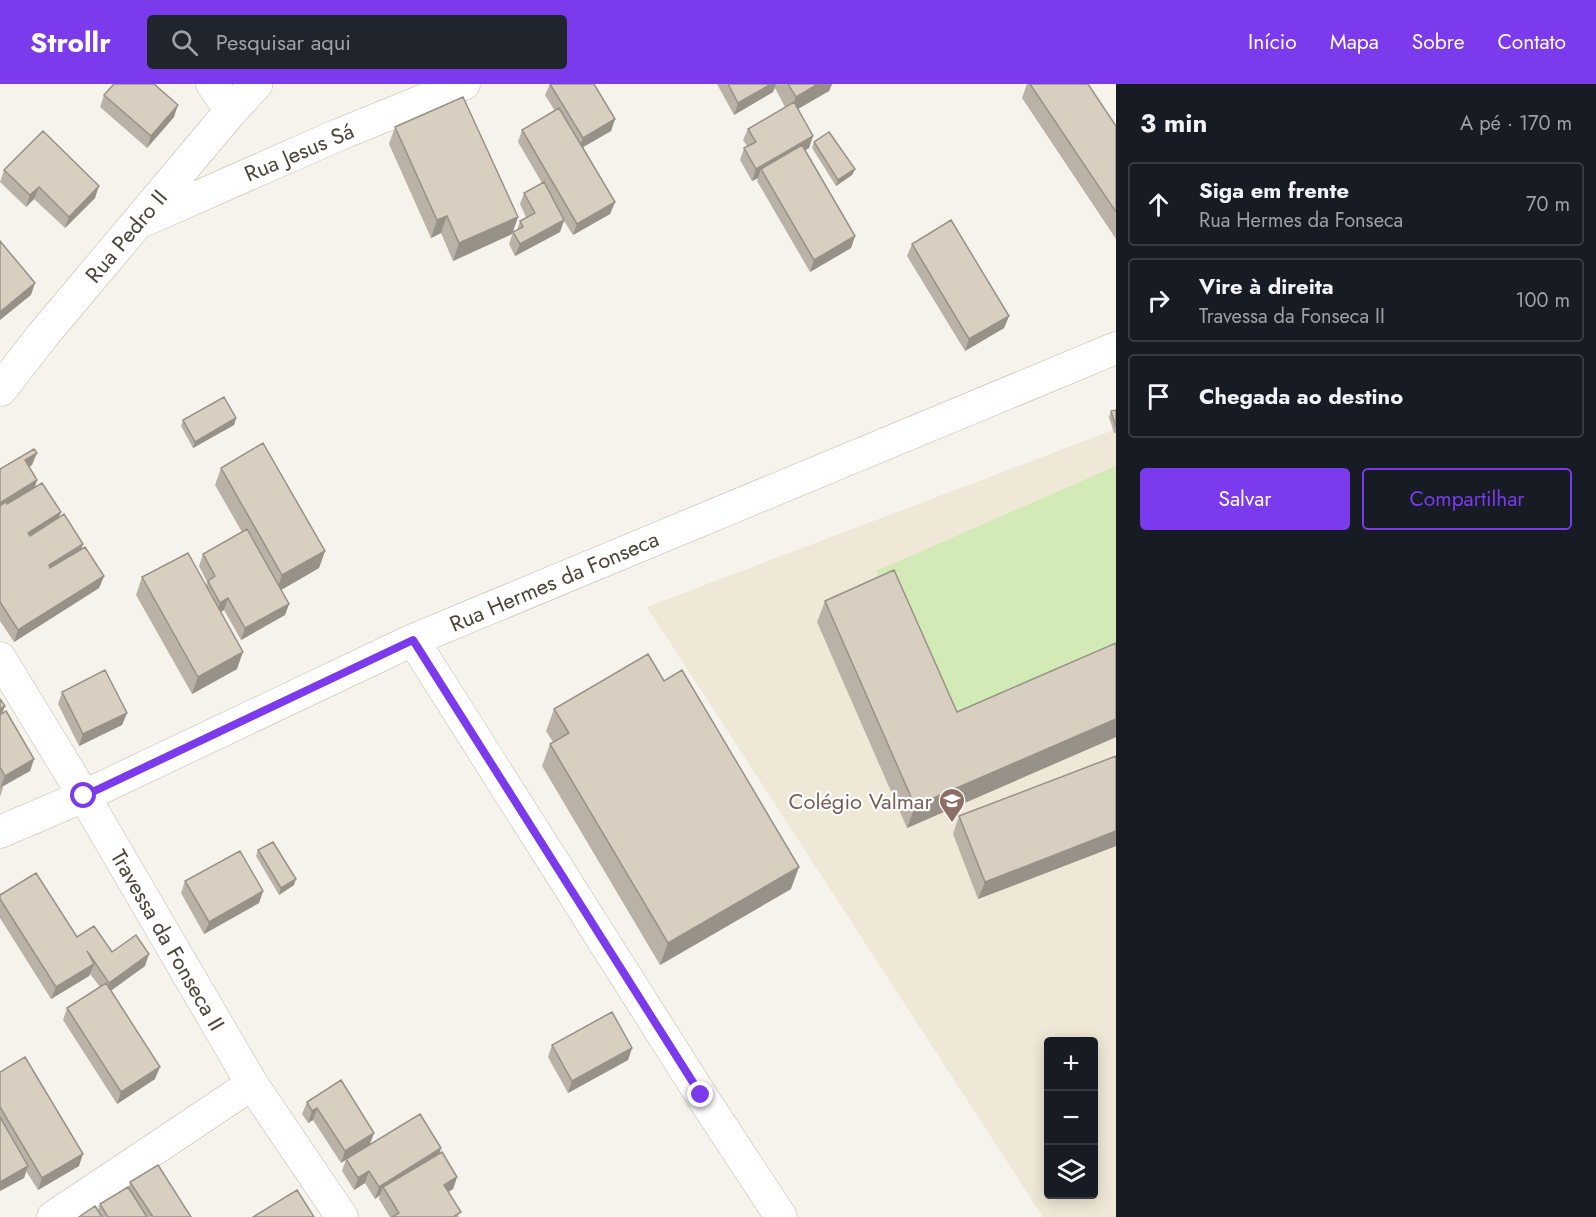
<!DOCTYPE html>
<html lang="pt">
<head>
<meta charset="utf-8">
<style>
	body { margin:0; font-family:Jost,sans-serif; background:#20242c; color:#f1f3f6 }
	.controls { position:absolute; right:18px; bottom:18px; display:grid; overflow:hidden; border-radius:6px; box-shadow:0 3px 15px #0003 }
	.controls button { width:54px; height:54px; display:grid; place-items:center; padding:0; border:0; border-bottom:2px solid #363941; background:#171b24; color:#f1f3f6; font:30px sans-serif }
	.stop { position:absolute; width:18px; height:18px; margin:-14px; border:4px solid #7c3aed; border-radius:50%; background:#fff }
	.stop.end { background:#7c3aed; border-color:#fff; box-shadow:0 2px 6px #0008 }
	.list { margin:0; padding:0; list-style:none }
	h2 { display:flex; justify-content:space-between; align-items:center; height:78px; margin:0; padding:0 24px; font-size:26px }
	h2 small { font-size:20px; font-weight:400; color:#9ea1a6 }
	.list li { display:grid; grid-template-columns:39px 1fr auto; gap:18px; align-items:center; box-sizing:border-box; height:84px; margin:0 12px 12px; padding:0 12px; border:2px solid #363941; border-radius:6px }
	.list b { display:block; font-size:22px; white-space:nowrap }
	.list p { margin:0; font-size:20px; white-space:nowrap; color:#9ea1a6 }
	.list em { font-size:20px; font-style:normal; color:#9ea1a6 }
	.actions { display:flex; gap:12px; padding:18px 24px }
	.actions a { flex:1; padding:14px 0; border:2px solid #7c3aed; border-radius:6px; text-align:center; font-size:21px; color:#7c3aed }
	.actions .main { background:#7c3aed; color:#fff }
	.icon { flex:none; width:33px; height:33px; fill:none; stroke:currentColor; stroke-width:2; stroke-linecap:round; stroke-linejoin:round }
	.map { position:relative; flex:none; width:1116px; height:1133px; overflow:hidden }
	header { display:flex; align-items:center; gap:36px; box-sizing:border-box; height:84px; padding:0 30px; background:#7c3aed; color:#fff }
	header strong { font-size:28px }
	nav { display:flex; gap:33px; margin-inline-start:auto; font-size:21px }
	.search { width:420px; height:54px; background:#20242c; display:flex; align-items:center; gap:15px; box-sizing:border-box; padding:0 21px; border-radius:6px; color:#9ea1a6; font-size:22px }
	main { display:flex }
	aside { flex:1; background:#171b24 }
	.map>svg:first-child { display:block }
</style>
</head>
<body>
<header>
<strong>Strollr</strong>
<div class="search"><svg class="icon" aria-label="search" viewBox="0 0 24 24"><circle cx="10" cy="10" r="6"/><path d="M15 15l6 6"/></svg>Pesquisar aqui</div>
<nav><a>Início</a><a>Mapa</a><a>Sobre</a><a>Contato</a></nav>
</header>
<main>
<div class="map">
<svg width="1116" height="1133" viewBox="0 0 1116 1133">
	<rect width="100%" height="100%" fill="#f6f3ec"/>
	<path fill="#efe8d6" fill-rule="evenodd" d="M1116 345V1133H1043L647 523ZM1048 958H1094V1110H1048Z"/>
	<path fill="#d2eab5" d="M1116 382V578L949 650 876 487Z"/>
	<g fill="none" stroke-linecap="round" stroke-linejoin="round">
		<defs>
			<path id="minor" d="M212 0 231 27
				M136 140 338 51 464 0
				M413 556 701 1011 781 1133
				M0 574 84 712 252 1000 342 1133
				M0 748 84 712 413 556 1116 264
				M53 1133 252 1000"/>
			<path id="tertiary" d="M0 306 43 251 231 27 256 0"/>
		</defs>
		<use href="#minor" stroke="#c2bbae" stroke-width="33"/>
		<use href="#tertiary" stroke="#c2bbae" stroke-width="34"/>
		<use href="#minor" stroke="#fff" stroke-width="32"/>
		<use href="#tertiary" stroke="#fff" stroke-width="33"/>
	</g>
	<path fill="#bab2a6" d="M550 0 615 35 611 47 583 63 615 118 610 130 573 151 564 137 560 148 515 172 509 160 513 148 517 146 520 137 526 133 520 120 524 109 542 99 518 58 522 46 555 27 545 11Z
		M717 0H832L829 7 798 25 813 52 809 64 805 66 855 152 851 164 810 188 757 97 758 94 752 97 740 76 744 64 747 62 743 56 748 45 785 23 775 4 773 8 734 31Z
		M1027 0H1088L1116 42V155L1022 14Z
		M104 11 174 33 147 64 100 23Z
		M395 43 518 133 512 150 453 177 441 149 431 154 389 60Z
		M814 58 855 85 852 91 836 102 812 64Z
		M4 86 95 114 65 144 34 115 26 123 0 98Z
		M912 160 1009 232 1004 244 965 267 907 172Z
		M1116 326V349H1114L1109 333 1111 327Z
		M236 334 234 341 193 364 181 342 183 336Z
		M32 381 29 383 37 396 35 403 59 434 83 460 81 466 104 492 99 504 14 558 0 537V385Z
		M221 384 325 467 319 484 281 506 289 520 285 531 241 556 224 526 221 528 237 585 192 610 136 511 142 493 206 502 207 498 199 482 203 470 242 448 215 401Z
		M825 517 957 628 1116 559V653L907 744 817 538Z
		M664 597 791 805 660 881 542 682 550 660 553 658 546 647 554 625Z
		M62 608 127 629 122 641 79 662 58 620Z
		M0 615 5 622 2 630 34 675 30 687 2 702 3 704 0 713Z
		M1116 672V762L978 815 953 750 959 732Z
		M258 766 294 801 279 811 256 772Z
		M185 797 263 807 259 819 204 850 181 809Z
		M0 811 77 853 145 882 110 907 155 995 117 1020 63 936 67 924 100 903 90 890 89 892 51 915 0 834Z
		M552 961 632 964 628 976 568 1009 548 973Z
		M0 988 79 1082 38 1106 26 1087 24 1094 0 1107Z
		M341 996 370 1060 441 1064 440 1069 457 1093 453 1105 448 1108 459 1133H390L379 1115 380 1111 375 1115 365 1099 354 1106 342 1087 346 1075 341 1079 313 1036 308 1039 302 1030 307 1018Z
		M130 1098 191 1133H79L98 1126 100 1120 129 1103Z"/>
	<path fill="#979187" d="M771 0H776L773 8 734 31 738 19Z
		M818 0H832L829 7 789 30 796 13Z
		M178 21 174 33 147 64 151 52Z
		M615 35 611 47 578 66 583 54Z
		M813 52 809 64 764 90 761 85 758 94 752 97 756 85Z
		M855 85 852 91 836 102 838 96Z
		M99 102 95 114 65 144 69 133Z
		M39 103 34 115 26 123 30 111Z
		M615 118 610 130 573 151 577 140Z
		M447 132 441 149 431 154 437 136Z
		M518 133 512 150 453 177 459 159Z
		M564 136 560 148 515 172 520 160Z
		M855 152 851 164 810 188 814 176Z
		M35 199 31 211 0 236V228Z
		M1009 232 1004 244 965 267 969 255Z
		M236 334 234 341 193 364 195 358Z
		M37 369 32 381 20 388 25 376Z
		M37 396 33 408 0 428V419Z
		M61 428 56 440 23 461 28 449Z
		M83 460 78 472 45 493 49 481Z
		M325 467 319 484 276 509 282 491Z
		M104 492 99 504 14 558 18 546Z
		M228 514 224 526 216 531 220 519Z
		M289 520 285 531 241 556 245 544Z
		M243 568 237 585 192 610 198 593Z
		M5 622 0 634V625Z
		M127 629 122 641 79 662 83 650Z
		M1116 635V653L907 744 915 722Z
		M34 675 30 687 0 704 5 692Z
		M1116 747V762L978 815 985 798Z
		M799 783 791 805 660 881 668 859Z
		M296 795 294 801 279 811 281 804Z
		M263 807 259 819 204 850 209 838Z
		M149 870 145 882 105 911 109 899Z
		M94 880 89 892 51 915 56 903Z
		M632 964 628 976 568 1009 572 997Z
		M160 983 155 995 117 1020 121 1008Z
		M317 1024 313 1036 308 1039 312 1027Z
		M374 1049 370 1060 341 1079 345 1067Z
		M441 1064 437 1076 383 1103 380 1111 375 1115 379 1103Z
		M83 1070 79 1082 38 1106 42 1094Z
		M28 1082 24 1094 0 1107V1098Z
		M369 1087 365 1099 354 1106 358 1094Z
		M457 1093 453 1105 440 1113 444 1101Z"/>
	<path fill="#d8cfc1" stroke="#979187" stroke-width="1.5" d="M114 0H154L178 21 151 52 104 11Z
		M550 0H594L615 35 583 54Z
		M728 0H771L738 19Z
		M788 0H818L796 13Z
		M1030 0H1088L1116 42V128Z
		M463 13 518 133 459 159 447 132 437 136 395 43Z
		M794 18 813 52 756 85 744 64 756 58 748 45Z
		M559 24 615 118 577 140 522 46Z
		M43 47 99 102 69 133 39 103 30 111 4 86Z
		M829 48 855 85 838 96 814 58Z
		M802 61 855 152 814 176 761 85Z
		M544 98 564 136 520 160 513 148 523 143 520 137 535 129 524 109Z
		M951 136 1009 232 969 255 912 160Z
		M0 157 35 199 0 228Z
		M224 313 236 334 195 358 183 336Z
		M1116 326V343L1111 327Z
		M263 359 325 467 282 491 221 384Z
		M34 365 37 369 25 376 37 396 0 419V385Z
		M42 399 61 428 28 449 30 452 64 430 83 460 49 481 50 484 85 463 104 492 18 546 0 518V422L6 418 7 420Z
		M247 445 289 520 245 544 228 514 220 519 208 497 215 492 203 470Z
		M188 469 243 568 198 593 142 493Z
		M894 486 957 628 1116 559V635L915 722 825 517Z
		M648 570 664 597 682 586 799 783 668 859 550 660 569 649 554 625Z
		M105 586 127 629 83 650 62 608Z
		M0 615 5 622 0 625Z
		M6 627 34 675 5 692 0 683V631Z
		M1116 672V747L985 798 959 732Z
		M273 758 296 795 281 804 258 766Z
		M240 767 263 807 209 838 185 797Z
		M36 789 77 853 94 842 112 868 136 851 149 870 109 899 87 867 94 880 56 903 0 815V811Z
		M106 899 160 983 121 1008 67 924Z
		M612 928 632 964 572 997 552 961Z
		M25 973 83 1070 42 1094 0 1023V988Z
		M341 996 374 1049 345 1067 317 1024 312 1027 307 1018Z
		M420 1030 441 1064 379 1103 369 1087 358 1094 346 1075Z
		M0 1033 28 1082 0 1098Z
		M442 1068 457 1093 444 1101 461 1128 453 1133H392L399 1129 383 1103Z
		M158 1081 191 1133H153L130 1098Z
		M128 1103 147 1133H108L100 1120Z
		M297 1106 314 1133H253Z
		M95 1122 102 1133H79Z"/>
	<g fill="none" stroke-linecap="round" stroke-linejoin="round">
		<path stroke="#7c3aed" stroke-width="8" d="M84 712 413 556 701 1011"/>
	</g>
	<defs>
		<symbol id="school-pin" viewBox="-11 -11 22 30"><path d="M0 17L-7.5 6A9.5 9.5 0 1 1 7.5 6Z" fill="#8d6e63" stroke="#fff"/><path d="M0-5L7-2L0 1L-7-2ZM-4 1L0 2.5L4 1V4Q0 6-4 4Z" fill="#fff"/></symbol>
	</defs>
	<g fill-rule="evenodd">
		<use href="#school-pin" x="937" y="702" width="30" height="40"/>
	</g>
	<g text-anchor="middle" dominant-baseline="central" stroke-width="4.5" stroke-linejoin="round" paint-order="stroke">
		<g font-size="22" fill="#4b4439" stroke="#fff">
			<text transform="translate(299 68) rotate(-23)">Rua Jesus Sá</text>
			<text transform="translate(126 152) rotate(-50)">Rua Pedro II</text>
			<text transform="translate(554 497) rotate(-23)">Rua Hermes da Fonseca</text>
			<text transform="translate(168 856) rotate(60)">Travessa da Fonseca II</text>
		</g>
		<g font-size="22" fill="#785e54" stroke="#fff" text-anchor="end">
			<text x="932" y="717">Colégio Valmar</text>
		</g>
	</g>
</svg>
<div class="controls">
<button>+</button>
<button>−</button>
<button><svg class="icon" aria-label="layers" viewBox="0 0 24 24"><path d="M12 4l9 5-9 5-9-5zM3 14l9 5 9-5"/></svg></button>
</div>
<div class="stop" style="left:84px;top:712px"></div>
<div class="stop end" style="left:701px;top:1011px"></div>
</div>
<aside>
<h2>3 min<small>A pé · 170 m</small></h2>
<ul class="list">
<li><svg class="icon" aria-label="ahead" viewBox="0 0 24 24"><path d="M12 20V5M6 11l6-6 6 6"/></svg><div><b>Siga em frente</b><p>Rua Hermes da Fonseca</p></div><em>70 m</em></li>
<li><svg class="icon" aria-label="right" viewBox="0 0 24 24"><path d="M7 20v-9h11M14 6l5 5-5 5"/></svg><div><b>Vire à direita</b><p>Travessa da Fonseca II</p></div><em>100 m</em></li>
<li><svg class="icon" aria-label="arrive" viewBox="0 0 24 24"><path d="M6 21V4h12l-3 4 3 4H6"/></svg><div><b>Chegada ao destino</b></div></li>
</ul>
<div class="actions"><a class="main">Salvar</a><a>Compartilhar</a></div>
</aside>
</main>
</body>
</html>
